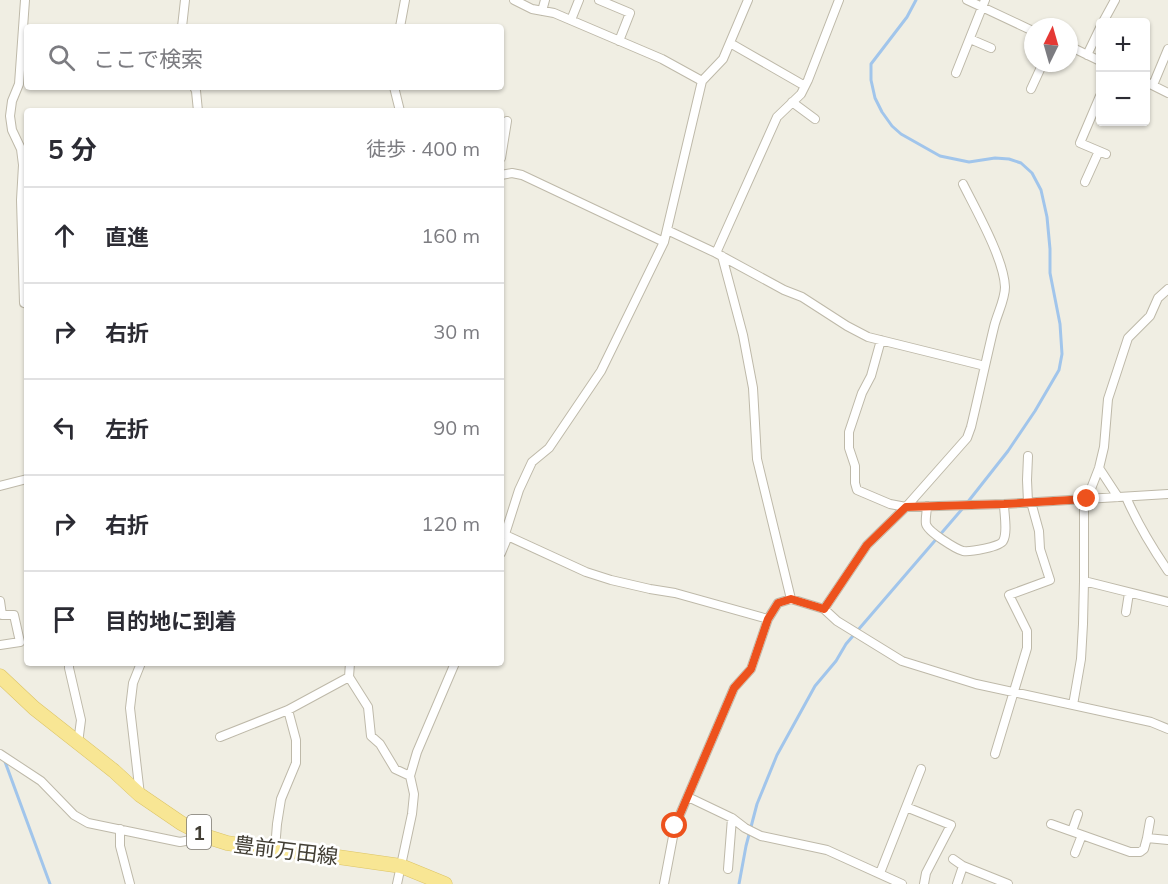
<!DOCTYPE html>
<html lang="ja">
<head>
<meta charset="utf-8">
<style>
	body { margin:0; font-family:Mulish,"Noto Sans JP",sans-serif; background:#f7f7f7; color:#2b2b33 }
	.controls { position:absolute; right:18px; top:18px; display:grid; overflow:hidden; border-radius:6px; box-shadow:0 2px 4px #0004 }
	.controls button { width:54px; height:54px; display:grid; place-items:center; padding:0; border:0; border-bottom:2px solid #e1e1e2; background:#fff; color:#2b2b33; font:30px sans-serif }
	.compass { position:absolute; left:1024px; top:18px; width:54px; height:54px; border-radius:50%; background:#fff; box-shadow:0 2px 4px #0004; rotate:5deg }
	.stop { position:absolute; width:18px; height:18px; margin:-14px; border:4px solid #ed521d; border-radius:50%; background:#fff }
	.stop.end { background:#ed521d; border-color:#fff; box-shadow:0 2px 6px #0008 }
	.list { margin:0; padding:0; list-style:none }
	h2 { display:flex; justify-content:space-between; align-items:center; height:78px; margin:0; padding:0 24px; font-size:26px }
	h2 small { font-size:20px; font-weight:400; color:#7c7c81 }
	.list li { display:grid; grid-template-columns:39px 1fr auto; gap:18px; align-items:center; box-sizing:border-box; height:96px; padding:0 24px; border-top:2px solid #e1e1e2 }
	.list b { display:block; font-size:22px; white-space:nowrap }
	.list em { font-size:20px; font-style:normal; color:#7c7c81 }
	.icon { flex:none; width:33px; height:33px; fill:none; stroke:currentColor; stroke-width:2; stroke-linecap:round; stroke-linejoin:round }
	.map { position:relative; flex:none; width:1168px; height:884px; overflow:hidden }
	.search { position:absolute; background:#fff; box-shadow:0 2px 4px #0004; left:24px; top:24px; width:480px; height:66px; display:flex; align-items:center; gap:15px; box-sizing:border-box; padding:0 21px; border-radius:6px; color:#7c7c81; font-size:22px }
	.panel { position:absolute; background:#fff; box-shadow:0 2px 4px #0004; left:24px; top:108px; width:480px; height:558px; border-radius:6px }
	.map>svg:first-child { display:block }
</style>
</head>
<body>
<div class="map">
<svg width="1168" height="884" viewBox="0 0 1168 884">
	<rect width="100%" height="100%" fill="#f0eee3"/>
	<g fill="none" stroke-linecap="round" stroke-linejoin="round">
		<path stroke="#a1c5eb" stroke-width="3" d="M916 0 907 17 871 64V80L875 98 882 112 892 126 901 134 940 156 969 162 995 158 1009 159 1021 163 1032 173 1041 190 1047 217 1050 249V273L1060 324 1062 354 1059 370 1035 411 1008 451 967 503
			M4 759 50 884
			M739 884 746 846 757 804 777 755 815 686 836 661 846 644 963 508"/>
		<defs>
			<path id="street" d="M25 0 19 84 12 101 10 116 12 130 21 149 23 165 21 200 24 303 27 304
				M514 0 532 9 554 13 662 59 702 81
				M599 0 630 13 619 41
				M967 0 1033 31
				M542 11 545 0
				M571 20 579 0
				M1103 22 1115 0
				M182 27 185 0
				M400 27 405 0
				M970 39 991 48
				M730 43 805 86
				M1069 46 1100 61
				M1087 55 1100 28
				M956 73 985 0
				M1146 82 1168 93
				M1153 85 1168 49
				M194 87 196 91 198 111
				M394 87 400 111
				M1031 89 1043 63
				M1100 96 1080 143 1106 154
				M792 102 815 119
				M501 158 507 121
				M501 175 512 173 522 175 664 242
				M1085 182 1099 151
				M667 230 716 253 784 290 802 297 847 326 868 337 985 366
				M716 253 777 117 801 94 808 80 839 0
				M722 256 743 335 753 388 757 459 791 599
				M881 340 871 376 862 393 849 432V448L855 466V483L857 490 890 504 906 507 967 438 971 427C979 394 986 360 994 327 997 314 1005 300 1005 287 1004 259 976 210 963 184
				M1099 468 1118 497
				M0 486 27 479
				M1126 497C1138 525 1151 546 1168 571
				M1084 499V581L1168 602
				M1087 499 1099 468 1104 447 1108 399 1128 338 1150 316 1158 298 1168 289
				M1028 502 1027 480 1028 456
				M927 506C927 511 925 519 926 524 928 532 956 549 963 551 970 552 1000 547 1003 541 1008 533 1004 513 1004 504
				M501 533 586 572 611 580 650 589 675 593 768 619 778 603 791 599 824 609 837 621 902 661 976 684 1151 722 1168 729
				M505 534 519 490 532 462 549 448 601 371 664 242 702 81 723 59 748 0
				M501 553 508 536
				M0 601 2 615H14L20 642 0 645
				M824 609 867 545 906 507 1004 504 1168 494
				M1126 612 1129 593
				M69 663V668L81 720 78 743
				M350 663 349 677 368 707 371 736 380 744 395 769 410 776
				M1073 705 1081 659 1083 624 1084 581
				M220 737 288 710 349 677
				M0 754 41 781 74 815 88 823 180 842 206 837
				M995 754 1027 648V631L1009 595 1050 580 1040 549 1039 531 1031 502
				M140 795 130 708 133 683 141 663
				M688 797 732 818 728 869
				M906 807 951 825 926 873 924 884
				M732 818 745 828 761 836 827 850 902 884
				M1150 821 1147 838 1168 840
				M1051 824 1130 852H1140L1144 849 1147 838
				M120 829V846L130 884
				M1072 831 1078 814
				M275 849 277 824 281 799 296 763V740L288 710
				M1075 853 1082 835
				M953 859 963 866 1008 884
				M880 873 921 769
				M397 884 412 814 414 794 410 776 417 752 455 663
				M664 884 675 826 734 688 751 669 768 619
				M957 884 963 866"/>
			<path id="primary" d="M0 676 34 708 114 771 140 795 181 823 208 837 227 843 258 848 296 851 401 866 445 884"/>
		</defs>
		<use href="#street" stroke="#beb9a9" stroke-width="10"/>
		<use href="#primary" stroke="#dcc466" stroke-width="15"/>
		<use href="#street" stroke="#fff" stroke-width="8"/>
		<use href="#primary" stroke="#f8e694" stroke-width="14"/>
	</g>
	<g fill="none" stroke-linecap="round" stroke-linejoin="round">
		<path stroke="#ed521d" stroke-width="8" d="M675 826 734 688 751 669 768 619 778 603 791 599 824 609 867 545 906 507 1004 504 1087 499"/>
	</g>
	<g text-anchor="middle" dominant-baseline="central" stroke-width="5" stroke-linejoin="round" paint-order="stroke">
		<rect fill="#fff" stroke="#7b7871" stroke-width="1.5" x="187" y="815" width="24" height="34" rx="4.5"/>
		<g font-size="20" font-weight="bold" fill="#423e34">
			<text x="199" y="832">1</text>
		</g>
		<g font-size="21" fill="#423e34" stroke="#fff">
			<text transform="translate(286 850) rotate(7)">豊前万田線</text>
		</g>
	</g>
</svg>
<div class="controls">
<button>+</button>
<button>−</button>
</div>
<svg class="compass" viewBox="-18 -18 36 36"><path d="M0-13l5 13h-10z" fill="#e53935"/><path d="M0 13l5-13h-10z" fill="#7c7c81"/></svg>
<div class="stop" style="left:675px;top:826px"></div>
<div class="stop end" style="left:1087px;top:499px"></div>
<div class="search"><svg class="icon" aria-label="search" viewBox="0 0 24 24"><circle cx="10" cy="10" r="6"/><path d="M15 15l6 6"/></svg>ここで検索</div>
<section class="panel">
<h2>5 分<small>徒歩 · 400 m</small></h2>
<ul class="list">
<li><svg class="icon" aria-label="ahead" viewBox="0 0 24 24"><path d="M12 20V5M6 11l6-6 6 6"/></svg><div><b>直進</b></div><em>160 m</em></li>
<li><svg class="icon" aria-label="right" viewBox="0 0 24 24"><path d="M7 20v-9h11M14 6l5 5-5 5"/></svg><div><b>右折</b></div><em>30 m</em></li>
<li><svg class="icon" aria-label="left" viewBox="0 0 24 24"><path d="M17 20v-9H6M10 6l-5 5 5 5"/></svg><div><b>左折</b></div><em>90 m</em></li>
<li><svg class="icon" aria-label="right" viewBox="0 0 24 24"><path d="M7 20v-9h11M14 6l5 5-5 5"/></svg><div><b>右折</b></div><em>120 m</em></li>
<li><svg class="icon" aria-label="arrive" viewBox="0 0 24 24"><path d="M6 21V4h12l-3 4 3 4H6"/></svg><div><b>目的地に到着</b></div></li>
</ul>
</section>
</div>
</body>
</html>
